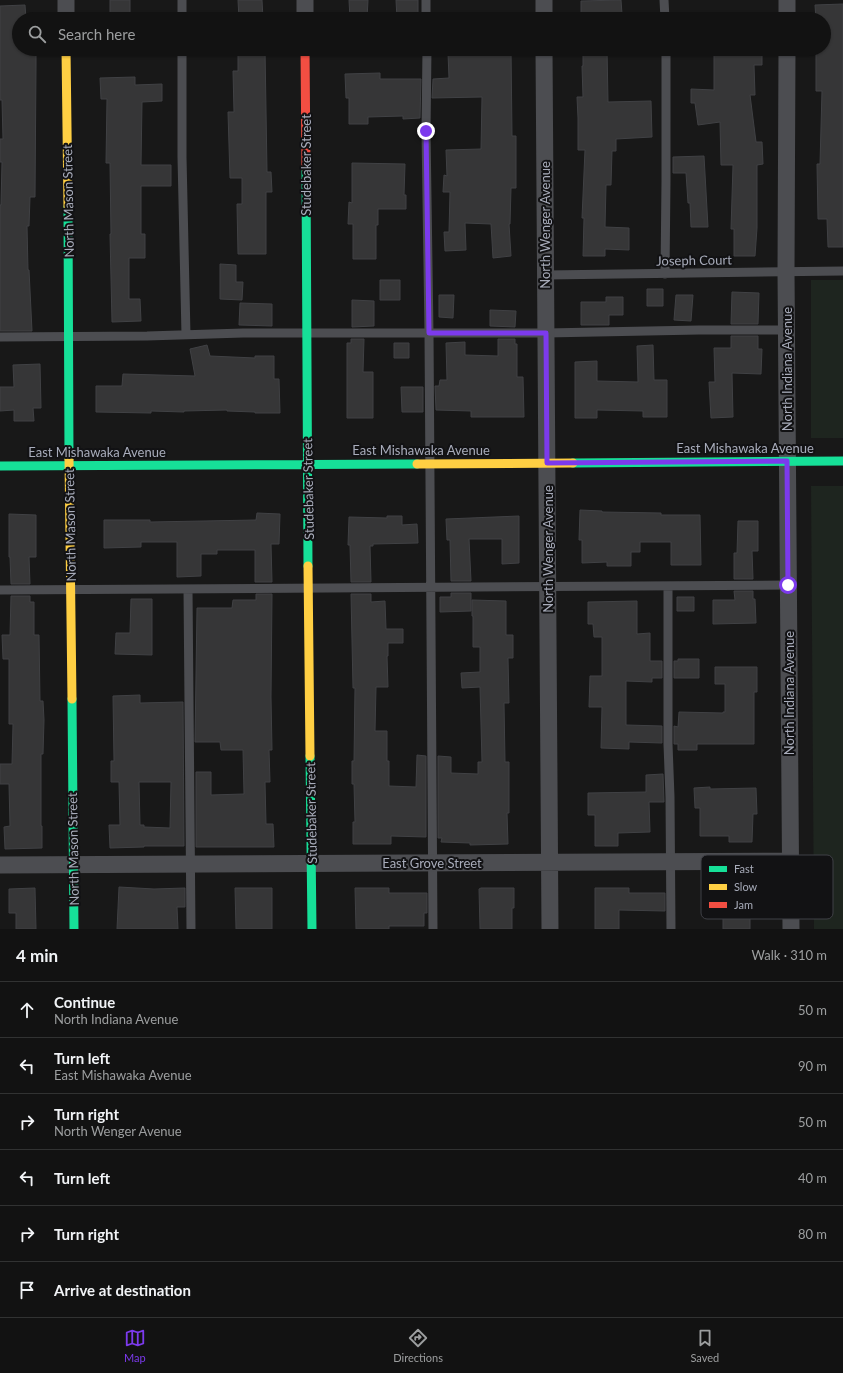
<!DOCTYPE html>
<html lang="en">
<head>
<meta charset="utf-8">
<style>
	body { margin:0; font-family:Lato,sans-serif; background:#1b1b1b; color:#f1f3f6 }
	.stop { position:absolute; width:12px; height:12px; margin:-9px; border:3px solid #7c3aed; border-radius:50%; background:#fff }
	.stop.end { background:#7c3aed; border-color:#fff; box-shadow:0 1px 4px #0008 }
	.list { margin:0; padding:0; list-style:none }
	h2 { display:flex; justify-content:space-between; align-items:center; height:52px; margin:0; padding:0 16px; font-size:17px }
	h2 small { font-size:13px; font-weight:400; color:#9c9e9f }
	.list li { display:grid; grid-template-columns:26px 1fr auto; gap:12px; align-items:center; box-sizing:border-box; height:56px; padding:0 16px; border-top:1px solid #313232 }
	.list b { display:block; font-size:15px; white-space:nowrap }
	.list p { margin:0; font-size:13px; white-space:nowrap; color:#9c9e9f }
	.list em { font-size:13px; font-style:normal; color:#9c9e9f }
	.icon { flex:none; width:22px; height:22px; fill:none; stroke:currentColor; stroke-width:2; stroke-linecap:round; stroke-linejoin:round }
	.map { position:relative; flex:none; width:843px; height:929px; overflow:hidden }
	.search { position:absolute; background:#121212; box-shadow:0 1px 3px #0004; left:12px; right:12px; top:12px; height:44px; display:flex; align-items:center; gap:10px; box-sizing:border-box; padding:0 14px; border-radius:22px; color:#9c9e9f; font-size:15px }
	.sheet { height:388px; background:#121212 }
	nav { display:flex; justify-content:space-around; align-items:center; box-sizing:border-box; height:56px; border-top:1px solid #313232; background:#121212; font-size:11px; color:#9c9e9f }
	nav a { display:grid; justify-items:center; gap:2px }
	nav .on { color:#7c3aed }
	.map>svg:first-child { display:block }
</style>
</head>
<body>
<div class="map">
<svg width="843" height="929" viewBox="0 0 843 929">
	<rect width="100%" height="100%" fill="#181818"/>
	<path fill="#1e251f" d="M811 280H843V438H811Z
		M811 486H843V929H814Z"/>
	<path fill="#363637" stroke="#404144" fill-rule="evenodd" d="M110 0H130V19H110Z
		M238 0H262L263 19H239Z
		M349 0H368L367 19H350Z
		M396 0H418V19H397Z
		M621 0 622 14H615V19H581V1Z
		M843 4V247H828L827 219H818L817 164H820L822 91H816V49H824V19H816L815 5Z
		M25 5 26 19H19V49H36V65L35 197H30L29 226H27L28 270H29L32 331H0V205H1L2 162H0V139H3L2 100H0V6Z
		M238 49H265L267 172H271L272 192H266V254H238L237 204H242V178H230L228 112H234L233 71H238Z
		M483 49H511L512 136H516V188H511L510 224H509L511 256 493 258 491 224 465 223 466 250 445 251 444 232H449L450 192H443L444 175 447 176 446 150 481 149 482 97 432 98 433 79 449 78 448 53 483 52Z
		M583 49H607L608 102 651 101 652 137 616 139V151H612L611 185H606L605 227 629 228V250L605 249V256H583L584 218H582L585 150H578V118L577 97H583L582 66H583Z
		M714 49H762V65H754L755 95H750L756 142H762L763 164 757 165V228L755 256H734V229H731L733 165H721L720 122 698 125 695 103H691V89L714 90Z
		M380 73V79H421L420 118 403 119V116L368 117V124H349V98H346L345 74Z
		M135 77V85L162 84V101L142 102 141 165H171V186H141V234H145V258H129V299H140L141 321 112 322 110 234H111L110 163H106L107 99H101L100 78Z
		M704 156 708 227H691L690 203H688L686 173H673V157Z
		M352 163 405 164 404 195H406V209H378V225H376V259H353V224H348L349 202 352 203Z
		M220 264 236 265V282H243L242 300 220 299Z
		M380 280H400V300H380Z
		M647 289H663V306H647Z
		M732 292 759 293 758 324H731Z
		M439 295H454L453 318 439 317Z
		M676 295H693L691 321 674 320Z
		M606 297H623V315H609V325H581V302H606Z
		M352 300 374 301V326L352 327Z
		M240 303 272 304V326L239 325Z
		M490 310 516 311 515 327 490 326Z
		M731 336H758V349H762L761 374 732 373 733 417 711 418 709 382H715L714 348H731Z
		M351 339H364L363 372H373V418H347V343H351Z
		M498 339H515V344H517V377H523L524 417H471V411L436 410 435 386H439L440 380H447L446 343 465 342V355L498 356Z
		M394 343H409V358H394Z
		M207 345 210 356 255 358V356H274V379H279L280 413H255V412L227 411V410L184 411V412L151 411V413L96 412V386H122L123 374 195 376 190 349Z
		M653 345 654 380H667V417H643V411L597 410V418H575V362L597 361V381L638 382 637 346Z
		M40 364 41 408H33L34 421H14V410L0 411V387H14L13 365Z
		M401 387H423V412H402Z
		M580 510 602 511V512L661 513V515H700L701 565H671V542H640V552H631V566H607V562L582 563V540H579Z
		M257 513 280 514 279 544H271L272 582H255V550H217V554H201V576L177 577V542H141V547L104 548V520H150V522L256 520Z
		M9 514 36 515V557H29L30 584H11L10 557H9Z
		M387 516H402V525L417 524 418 543 373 544V546H370L371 582H351L350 545H348L349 517 387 518Z
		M519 516V563L502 564V539H469L471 581H451L450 540H447L446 519Z
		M738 521H758V551H752L753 579H734V553H737Z
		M734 591H753V599H755L756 623 713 624V600H735Z
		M451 593H471V611L440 612V597H451Z
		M256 594H272L271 697 272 750H269L270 782H265L266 824H273L274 847H196V772H211V795L244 794 243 750H221L220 742H195L197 608H232L233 600H256Z
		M351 594H371V602L385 601 386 629H403V643H388V656H387L388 687H376L375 731H387V761H389V786L416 787 417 755 426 756V837L391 836V844H353V822H355L354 784H352V761H354L355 688H353Z
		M11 596H30V602H34V635H39L40 701H43L44 720 43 754H41V826H42V848L5 849 4 827 10 826 9 784H0V764H12L13 724H9V659H3L2 635H10Z
		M677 597H694V611H677Z
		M131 599H152V655L115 654 116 633H130Z
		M472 600 506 601V635H513V658H508L509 703H504L505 762H509V813H507L508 844 470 845V843L441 842 442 838H438V756L451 757V773L478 774V762H482L480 687 462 688 461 673 480 672V647H473V616H472Z
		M637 601V634L650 633V661H662V678H652V682L626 681V725L662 726V743L629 742V749L601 748 602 707H589L590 676H602V637H594L593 624H588V602Z
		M678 659H699V678H674V661H678Z
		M715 667H757V692H754V744H697V750H678V744H674V726L678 727 679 712 723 713V712H725V684H715Z
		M140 695V703L183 702 184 846H144V847L110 848 109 825H120L119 782H111V761H114L113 696ZM139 782H171L170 828 144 827V825H140Z
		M663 774 664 802H649L650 832 618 833V846H595V815H588V793L646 792V775Z
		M710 787V789L756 788 757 814H753L752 842H729V836H700V808H695L694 788Z
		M119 887 154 889 185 888V907H177L178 929H117Z
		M35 888 36 929H16V913H9V889Z
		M235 888H272V929H236Z
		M355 888H389V893H427V913H424V926H389V929H356Z
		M481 888H514V908H512V929H480L479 889Z
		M595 888H629V893H665V911L619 910V929H595Z
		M731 890H750V929H723V896H731Z"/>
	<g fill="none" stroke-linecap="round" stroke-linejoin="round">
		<path stroke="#4c4d51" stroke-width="9" d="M426 0V19
			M664 0 665 19
			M182 19V0
			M182 49V157L186 335
			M427 49 426 131 429 333 433 929
			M665 274 666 181V49
			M546 275 843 271
			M0 337 147 336 243 333H546L699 330H786
			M668 586V744L670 797 671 929
			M188 589 191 929
			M0 590 788 585"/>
		<path stroke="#4c4d51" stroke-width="17" d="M66 0V19
			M305 0V19
			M544 0V19
			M787 19V0
			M544 49 550 929
			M787 49 786 271 791 929
			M0 865 791 861"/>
		<path stroke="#16e098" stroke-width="9" d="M306 168 308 566
			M68 207 69 459
			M573 463 843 461
			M0 466 417 464
			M72 699 74 929
			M310 756 312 929"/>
		<path stroke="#ffcf43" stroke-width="9" d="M66 49 68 207
			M69 459 72 699
			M417 464 573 463
			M308 566 310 756"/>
		<path stroke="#f24e42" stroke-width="9" d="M305 49 306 168"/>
	</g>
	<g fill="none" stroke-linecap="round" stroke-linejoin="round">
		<path stroke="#7c3aed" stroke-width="5" d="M426 131 429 333H546L547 463 787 461 788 585"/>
	</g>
	<g text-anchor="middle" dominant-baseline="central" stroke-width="4" stroke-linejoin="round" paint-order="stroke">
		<g font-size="13" fill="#a8acba" stroke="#121214">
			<text transform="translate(306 165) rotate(-90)">Studebaker Street</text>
			<text transform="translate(68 201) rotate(-91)">North Mason Street</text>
			<text transform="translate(545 225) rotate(-90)">North Wenger Avenue</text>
			<text transform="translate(694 260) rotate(-1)">Joseph Court</text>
			<text transform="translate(787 369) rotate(-90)">North Indiana Avenue</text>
			<text x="745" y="448">East Mishawaka Avenue</text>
			<text x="421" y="450">East Mishawaka Avenue</text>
			<text x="97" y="452">East Mishawaka Avenue</text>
			<text transform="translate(308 489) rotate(-91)">Studebaker Street</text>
			<text transform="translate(70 525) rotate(-91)">North Mason Street</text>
			<text transform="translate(548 549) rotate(-90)">North Wenger Avenue</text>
			<text transform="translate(789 693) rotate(-90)">North Indiana Avenue</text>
			<text transform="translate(311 813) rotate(-91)">Studebaker Street</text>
			<text transform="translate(73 849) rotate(-91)">North Mason Street</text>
			<text x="432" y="863">East Grove Street</text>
		</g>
	</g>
	<rect x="701" y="855" width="132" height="64" rx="6" fill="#121214" stroke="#3f4046" stroke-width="1"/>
	<rect x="709" y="866" width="18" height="6" fill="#16e098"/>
	<rect x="709" y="884" width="18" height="6" fill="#ffcf43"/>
	<rect x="709" y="902" width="18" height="6" fill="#f24e42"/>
	<g font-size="11" fill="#a8acba">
		<text x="734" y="873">Fast</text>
		<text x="734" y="891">Slow</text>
		<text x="734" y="909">Jam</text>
	</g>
</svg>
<div class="stop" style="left:788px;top:585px"></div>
<div class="stop end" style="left:426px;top:131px"></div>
<div class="search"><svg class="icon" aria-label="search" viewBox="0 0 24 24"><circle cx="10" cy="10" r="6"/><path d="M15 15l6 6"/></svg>Search here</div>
</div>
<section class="sheet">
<h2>4 min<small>Walk · 310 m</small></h2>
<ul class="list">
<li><svg class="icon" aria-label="ahead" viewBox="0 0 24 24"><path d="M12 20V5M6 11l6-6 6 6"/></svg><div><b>Continue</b><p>North Indiana Avenue</p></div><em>50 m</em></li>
<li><svg class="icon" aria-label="left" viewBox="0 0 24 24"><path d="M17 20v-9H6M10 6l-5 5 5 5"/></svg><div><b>Turn left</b><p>East Mishawaka Avenue</p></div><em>90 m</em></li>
<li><svg class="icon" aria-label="right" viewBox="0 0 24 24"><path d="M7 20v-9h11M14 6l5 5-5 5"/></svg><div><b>Turn right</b><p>North Wenger Avenue</p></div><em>50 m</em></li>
<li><svg class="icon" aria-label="left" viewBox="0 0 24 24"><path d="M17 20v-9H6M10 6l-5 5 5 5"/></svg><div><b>Turn left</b></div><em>40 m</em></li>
<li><svg class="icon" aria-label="right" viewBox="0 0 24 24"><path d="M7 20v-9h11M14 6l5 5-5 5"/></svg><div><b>Turn right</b></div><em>80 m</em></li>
<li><svg class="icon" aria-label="arrive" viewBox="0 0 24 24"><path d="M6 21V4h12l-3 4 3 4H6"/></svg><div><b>Arrive at destination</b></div></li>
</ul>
</section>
<nav>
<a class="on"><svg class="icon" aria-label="map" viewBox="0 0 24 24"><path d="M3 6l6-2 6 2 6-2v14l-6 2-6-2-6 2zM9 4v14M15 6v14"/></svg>Map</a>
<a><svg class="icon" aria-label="directions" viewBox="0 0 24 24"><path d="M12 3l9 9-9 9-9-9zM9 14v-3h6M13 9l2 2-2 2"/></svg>Directions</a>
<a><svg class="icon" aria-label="saved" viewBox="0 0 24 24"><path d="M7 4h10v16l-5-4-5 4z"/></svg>Saved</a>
</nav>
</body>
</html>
